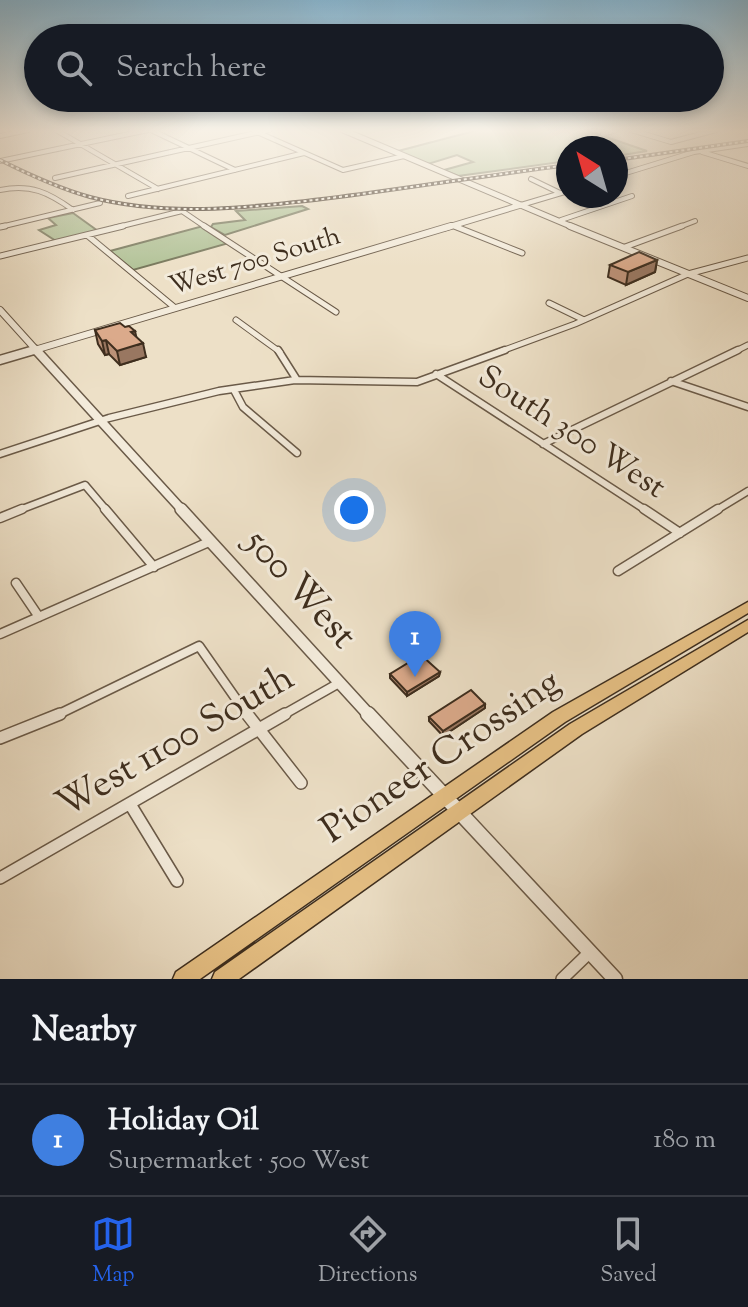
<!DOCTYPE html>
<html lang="en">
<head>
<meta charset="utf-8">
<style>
	body { margin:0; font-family:"Sorts Mill Goudy",serif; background:#20242c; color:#f1f3f6 }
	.compass { position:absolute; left:556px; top:136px; width:72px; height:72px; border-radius:50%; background:#171b24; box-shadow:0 4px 12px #0003; rotate:323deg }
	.you { position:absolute; left:354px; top:510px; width:28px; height:28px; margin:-20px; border:6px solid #fff; border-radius:50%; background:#1a73e8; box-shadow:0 0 0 12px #1a73e833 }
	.badge { display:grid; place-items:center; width:52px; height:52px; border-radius:50%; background:#2563eb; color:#fff; font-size:26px; font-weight:700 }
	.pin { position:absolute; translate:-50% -66px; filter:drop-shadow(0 2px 4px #0008) }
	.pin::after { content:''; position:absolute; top:42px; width:28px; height:24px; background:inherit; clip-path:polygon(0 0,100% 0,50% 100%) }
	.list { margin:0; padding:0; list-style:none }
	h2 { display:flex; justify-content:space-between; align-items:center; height:104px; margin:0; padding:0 32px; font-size:34px }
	h2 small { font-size:26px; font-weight:400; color:#9ea1a6 }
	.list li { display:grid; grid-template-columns:52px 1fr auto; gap:24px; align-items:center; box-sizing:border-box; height:112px; padding:0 32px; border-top:2px solid #363941 }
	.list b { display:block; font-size:30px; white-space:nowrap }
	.list p { margin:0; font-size:26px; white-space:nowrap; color:#9ea1a6 }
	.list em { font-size:26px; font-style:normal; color:#9ea1a6 }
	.icon { flex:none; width:44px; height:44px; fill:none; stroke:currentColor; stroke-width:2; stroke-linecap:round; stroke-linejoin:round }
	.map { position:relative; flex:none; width:748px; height:979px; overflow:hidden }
	.search { position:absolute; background:#171b24; box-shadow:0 4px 12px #0003; left:24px; right:24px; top:24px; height:88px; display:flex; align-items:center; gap:20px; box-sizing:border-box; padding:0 28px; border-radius:44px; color:#9ea1a6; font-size:30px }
	.sheet { height:216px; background:#171b24 }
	nav { display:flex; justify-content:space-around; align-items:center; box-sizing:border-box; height:112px; border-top:2px solid #363941; background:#171b24; font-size:22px; color:#9ea1a6 }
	nav a { display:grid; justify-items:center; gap:4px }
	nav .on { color:#2563eb }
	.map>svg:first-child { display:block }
</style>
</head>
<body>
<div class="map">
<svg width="748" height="979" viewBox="0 0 748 979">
	<rect width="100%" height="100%" fill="#ede0c7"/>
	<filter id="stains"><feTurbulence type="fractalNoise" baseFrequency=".0025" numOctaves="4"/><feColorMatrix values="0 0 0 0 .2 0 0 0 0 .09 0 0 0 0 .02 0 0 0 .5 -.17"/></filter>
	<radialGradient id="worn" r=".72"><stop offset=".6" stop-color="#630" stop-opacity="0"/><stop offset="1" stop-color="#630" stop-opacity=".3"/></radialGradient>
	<path fill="#b3c399" stroke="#78785c" stroke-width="2" d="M478 130H586L647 151 616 156V148H568V161L458 176 444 170 473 162 457 155 428 164 398 151Z
		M302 206 308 209 225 235 211 227 213 224 245 220 236 211Z
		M73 213 98 231 56 241 39 230 56 225 48 218Z
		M203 226 229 243 133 270 110 251Z"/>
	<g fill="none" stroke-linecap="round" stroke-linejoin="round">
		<defs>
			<path id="minor-far4" d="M56 130 158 189
				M151 130 235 170
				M631 130 671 142 716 130
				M257 132 343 170 404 156
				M603 134 616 130
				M0 136 28 130
				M702 152 748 166
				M0 161 148 130
				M616 176 694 152 748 144
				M55 178 269 130
				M531 179 560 193
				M0 190C31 184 48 192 73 210
				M128 196 304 153
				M521 205 568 191
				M561 220 632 196
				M452 225 459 228
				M0 227 100 203
				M114 228 182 211 207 228
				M677 228 695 221"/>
			<path id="minor-far3" d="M204 226 336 312
				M454 226 522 253
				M0 227 5 226
				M87 235 174 307
				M625 247 682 226
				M0 256 123 226
				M549 303 584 320
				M236 320 280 352
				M499 352 575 324 688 274 748 258
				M734 352 748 345"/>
			<path id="minor-far2" d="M278 350 297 380
				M436 374 647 511
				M671 381 748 407
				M234 390 243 407 297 453
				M543 444 738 350
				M0 454 109 418 219 391 295 380 417 382 505 350
				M17 511 85 485 107 511
				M715 511 748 491"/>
			<path id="minor-far1" d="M105 509 154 567
				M644 509 680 533
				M0 518 22 509
				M618 571 718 509
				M16 583 39 617
				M0 634 211 541
				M55 716 199 646 248 716
				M281 716 339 683"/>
			<path id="minor" d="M247 714 301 783
				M0 738 60 714
				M130 804 177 881
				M0 878 285 714
				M562 979 590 952"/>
			<path id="tertiary-far4" d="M343 130 575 228
				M445 228 521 205"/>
			<path id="tertiary-far3" d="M570 226 748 298
				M0 310 38 352
				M28 352 451 226"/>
			<path id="tertiary-far2" d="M36 350 183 511
				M0 360 34 350"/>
			<path id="tertiary-far1" d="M181 509 370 716"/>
			<path id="tertiary" d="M368 714 615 979"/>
			<path id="trunk" d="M748 602V613L565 722 200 979H173L176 972 553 712Z
				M748 620V632L582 734 239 979H212L215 972 570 724Z"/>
		</defs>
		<use href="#minor-far4" stroke="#6a5a48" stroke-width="6"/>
		<use href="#minor-far3" stroke="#6a5a48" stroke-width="7"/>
		<use href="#minor-far2" stroke="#6a5a48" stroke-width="9"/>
		<use href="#minor-far1" stroke="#6a5a48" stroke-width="11"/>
		<use href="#minor" stroke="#6a5a48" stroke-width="14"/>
		<use href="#tertiary-far4" stroke="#6a5a48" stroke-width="7"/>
		<use href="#tertiary-far3" stroke="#6a5a48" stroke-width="8"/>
		<use href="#tertiary-far2" stroke="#6a5a48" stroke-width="11"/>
		<use href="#tertiary-far1" stroke="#6a5a48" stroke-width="14"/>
		<use href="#tertiary" stroke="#6a5a48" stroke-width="17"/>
		<use href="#trunk" stroke="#3e2e1e" stroke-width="3"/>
		<use href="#minor-far4" stroke="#f3ebdb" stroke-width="4"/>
		<use href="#minor-far3" stroke="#f3ebdb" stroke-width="5"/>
		<use href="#minor-far2" stroke="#f3ebdb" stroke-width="6"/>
		<use href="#minor-far1" stroke="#f3ebdb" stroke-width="8"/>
		<use href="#minor" stroke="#f3ebdb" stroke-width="11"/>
		<use href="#tertiary-far4" stroke="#f3ebdb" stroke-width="5"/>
		<use href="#tertiary-far3" stroke="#f3ebdb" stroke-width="6"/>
		<use href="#tertiary-far2" stroke="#f3ebdb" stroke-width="8"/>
		<use href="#tertiary-far1" stroke="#f3ebdb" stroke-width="11"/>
		<use href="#tertiary" stroke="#f3ebdb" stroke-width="14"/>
		<use href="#trunk" fill="#e6c084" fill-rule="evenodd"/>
		<defs>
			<path id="rail" d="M0 160C30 175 58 188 90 197 169 218 258 207 339 197 415 187 491 175 568 165
				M616 160 748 141"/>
		</defs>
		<use href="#rail" stroke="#3e2e1e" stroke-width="4"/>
		<use href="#rail" stroke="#f3ebdb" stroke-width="2" stroke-dasharray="3" stroke-linecap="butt"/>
	</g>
	<path fill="#bc9278" stroke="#3e2e1e" stroke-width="2" d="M657 260 655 272 626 285 608 277 610 265Z
		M125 327 136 337 146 357 120 365 109 354 105 355 98 344 95 330Z
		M440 672 439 676 407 696 390 678V674Z
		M485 708 443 736 429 721V717Z"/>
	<path fill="#997761" stroke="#3e2e1e" stroke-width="2" d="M657 260 655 272 626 285 628 272Z
		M135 331 138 345 143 343 146 357 120 365 117 351 131 332Z
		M106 340 109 354 105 355 102 341Z
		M440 672 439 676 407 696V692Z
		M485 704V708L443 736V731Z"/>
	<path fill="#dbaa8b" stroke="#3e2e1e" stroke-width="2" d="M639 252 657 260 628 272 610 265Z
		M120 323 125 327 129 326 135 331 131 332 143 343 117 351 106 340 102 341 95 330Z
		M421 655 440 672 407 692 390 674Z
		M471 690 485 704 443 731 429 717Z"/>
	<linearGradient id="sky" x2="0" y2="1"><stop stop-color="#88b8d4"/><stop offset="0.49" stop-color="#f7f1e6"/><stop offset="1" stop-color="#f7f1e6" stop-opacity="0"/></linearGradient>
	<rect width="748" height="267" fill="url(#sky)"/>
	<g text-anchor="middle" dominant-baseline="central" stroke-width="6" stroke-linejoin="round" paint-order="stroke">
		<g font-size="26" fill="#3e2e1e" stroke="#f3ebdb">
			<text transform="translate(255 262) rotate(-17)">West 700 South</text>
		</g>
		<g font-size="32" fill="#3e2e1e" stroke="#f3ebdb">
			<text transform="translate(571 433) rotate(33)">South 300 West</text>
		</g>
		<g font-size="38" fill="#3e2e1e" stroke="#f3ebdb">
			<text transform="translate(299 590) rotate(48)">500 West</text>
			<text transform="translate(176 743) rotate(-30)">West 1100 South</text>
			<text transform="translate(442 758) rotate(-34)">Pioneer Crossing</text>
		</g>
	</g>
	<rect width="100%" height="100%" filter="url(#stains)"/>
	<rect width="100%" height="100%" fill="url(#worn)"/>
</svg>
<svg class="compass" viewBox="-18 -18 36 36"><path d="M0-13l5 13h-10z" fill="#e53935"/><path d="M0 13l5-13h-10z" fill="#9ea1a6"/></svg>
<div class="you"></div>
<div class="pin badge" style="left:415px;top:677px;background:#3f7fe0">1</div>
<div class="search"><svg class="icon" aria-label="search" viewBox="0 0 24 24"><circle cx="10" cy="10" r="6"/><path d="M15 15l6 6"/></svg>Search here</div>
</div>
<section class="sheet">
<h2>Nearby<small></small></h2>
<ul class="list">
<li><span class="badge" style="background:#3f7fe0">1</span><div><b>Holiday Oil</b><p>Supermarket · 500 West</p></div><em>180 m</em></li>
</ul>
</section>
<nav>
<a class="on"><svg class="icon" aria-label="map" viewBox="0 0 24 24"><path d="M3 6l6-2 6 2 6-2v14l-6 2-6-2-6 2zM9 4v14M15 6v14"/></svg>Map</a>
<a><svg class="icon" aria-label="directions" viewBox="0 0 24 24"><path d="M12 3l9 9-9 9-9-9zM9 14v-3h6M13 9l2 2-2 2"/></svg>Directions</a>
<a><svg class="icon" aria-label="saved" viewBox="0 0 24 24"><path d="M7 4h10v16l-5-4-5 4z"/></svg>Saved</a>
</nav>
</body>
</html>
